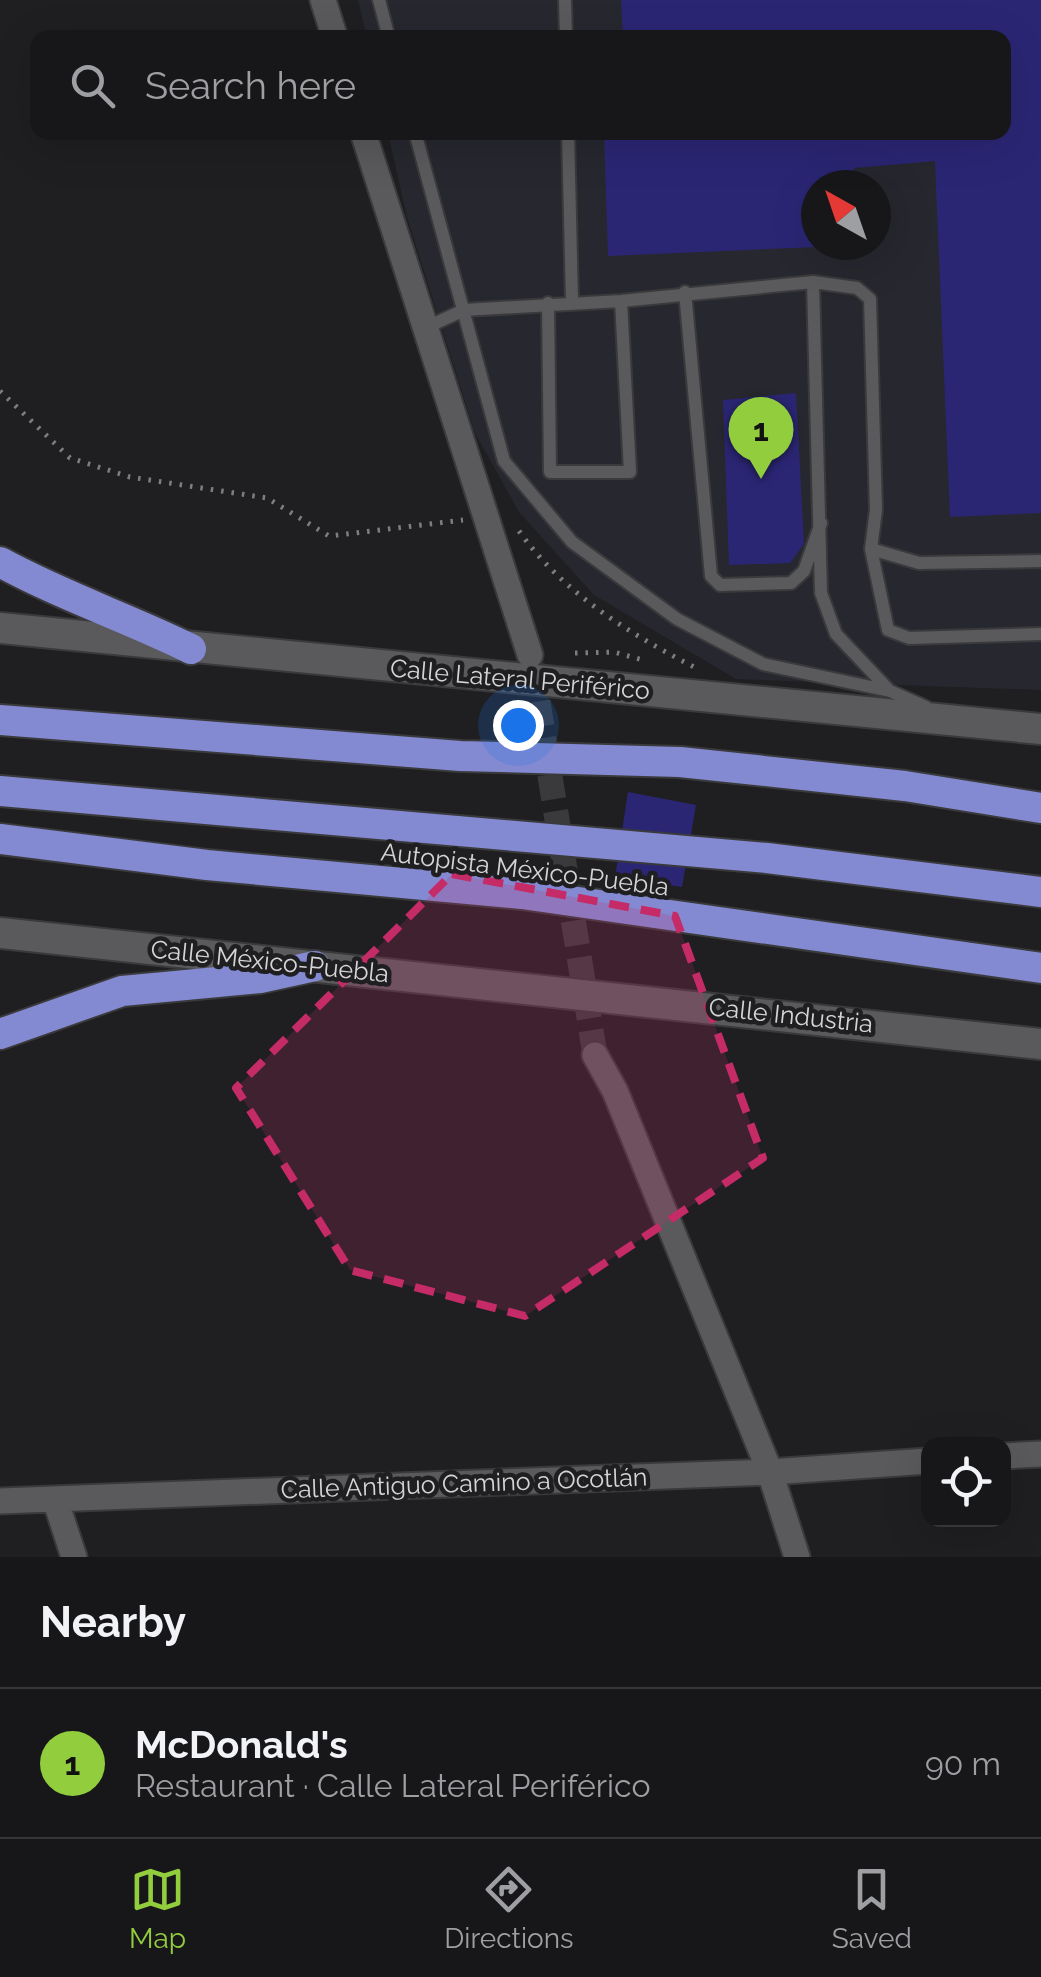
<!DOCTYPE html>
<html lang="en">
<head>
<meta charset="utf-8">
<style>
	body { margin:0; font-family:Raleway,sans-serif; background:#202023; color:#f1f3f6 }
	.controls { position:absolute; right:30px; bottom:30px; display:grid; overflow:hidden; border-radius:20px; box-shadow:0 10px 40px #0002 }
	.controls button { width:90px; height:90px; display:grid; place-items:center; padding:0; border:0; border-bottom:2px solid #363639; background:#17171a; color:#f1f3f6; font:50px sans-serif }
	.compass { position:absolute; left:801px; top:170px; width:90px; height:90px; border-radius:50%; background:#17171a; box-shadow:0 10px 40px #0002; rotate:320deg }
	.you { position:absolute; left:518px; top:725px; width:35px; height:35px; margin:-25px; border:8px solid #fff; border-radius:50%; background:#1a73e8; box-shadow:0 0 0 15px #1a73e833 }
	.badge { display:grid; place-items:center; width:65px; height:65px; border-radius:50%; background:#92cd3e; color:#111; font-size:32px; font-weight:700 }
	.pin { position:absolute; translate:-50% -82px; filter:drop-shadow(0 2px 5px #0008) }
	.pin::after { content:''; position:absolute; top:52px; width:35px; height:30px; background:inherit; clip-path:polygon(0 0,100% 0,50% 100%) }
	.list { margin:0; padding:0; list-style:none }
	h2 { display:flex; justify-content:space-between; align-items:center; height:130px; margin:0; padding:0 40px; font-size:42px }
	h2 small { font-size:32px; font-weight:400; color:#9e9fa2 }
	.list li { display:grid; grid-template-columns:65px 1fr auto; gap:30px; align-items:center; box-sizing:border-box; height:150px; padding:0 40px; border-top:2px solid #363639 }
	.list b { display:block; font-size:38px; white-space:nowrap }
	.list p { margin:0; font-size:32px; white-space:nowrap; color:#9e9fa2 }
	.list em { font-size:32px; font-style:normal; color:#9e9fa2 }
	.icon { flex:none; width:55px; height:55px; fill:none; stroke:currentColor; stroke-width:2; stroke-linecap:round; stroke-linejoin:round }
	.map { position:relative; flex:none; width:1041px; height:1557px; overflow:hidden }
	.search { position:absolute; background:#17171a; box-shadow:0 10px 40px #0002; left:30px; right:30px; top:30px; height:110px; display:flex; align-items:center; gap:25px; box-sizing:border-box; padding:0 35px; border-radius:20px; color:#9e9fa2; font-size:38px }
	.sheet { height:280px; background:#17171a }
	nav { display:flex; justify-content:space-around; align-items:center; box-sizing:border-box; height:140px; border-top:2px solid #363639; background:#17171a; font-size:28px; color:#9e9fa2 }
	nav a { display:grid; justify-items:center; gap:5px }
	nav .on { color:#92cd3e }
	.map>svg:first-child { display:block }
</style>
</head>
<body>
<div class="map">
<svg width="1041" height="1557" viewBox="0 0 1041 1557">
	<rect width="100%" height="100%" fill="#1f1f22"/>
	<path fill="#27282f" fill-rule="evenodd" d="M358 0H1041V690L736 679 594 595 519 512 475 433 407 217 388 133 1004 132V38L367 37ZM816 185H876V245H816Z"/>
	<path fill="#2b2674" d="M621 0H1041V513L950 517 935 161 854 168 855 185H816V247L608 256 604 132H1004V38H623Z
		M796 393 804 544 790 563 729 565 723 400Z
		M628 792 696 805 682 887 615 877Z"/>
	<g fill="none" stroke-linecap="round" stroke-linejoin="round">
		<path stroke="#3a3a3d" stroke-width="25" stroke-dasharray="25 12" stroke-linecap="butt" d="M532 665 595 1055"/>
		<defs>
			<path id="lane" d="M379 0 389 38
				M565 0 566 38
				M415 132 504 461 572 542 677 619 763 664 890 691 926 707
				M568 132 572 302
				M813 282 821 593 836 634 888 689
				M685 292 711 576 720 585 791 583 804 571 821 523
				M548 303 550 472H630L621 301
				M425 328 464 310 621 301 813 282 857 288 870 299 876 510 871 549 919 563 1041 561
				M871 549 888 630 909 638 1041 634"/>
			<path id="street" d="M323 0 335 38
				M363 132 530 655
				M595 1055 615 1091 770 1472 797 1557
				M1004 1456 1041 1454
				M55 1499 74 1557
				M0 1501 770 1472 928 1461"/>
			<path id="secondary" d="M0 628 1041 729
				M0 933 1041 1044"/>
			<path id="highway" d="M0 562C62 596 128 618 191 649
				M0 720 460 756 680 762 905 786 1041 808
				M0 791 767 858 1041 892
				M0 839 207 865 522 894 1041 968
				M0 1034 122 991 260 978 315 966"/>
		</defs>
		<use href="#lane" stroke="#3a3a3c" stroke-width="16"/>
		<use href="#street" stroke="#3a3a3c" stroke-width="29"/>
		<use href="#secondary" stroke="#3a3a3c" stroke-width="34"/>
		<use href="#highway" stroke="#3a3a3c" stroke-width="34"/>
		<path stroke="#7e7e81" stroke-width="5" stroke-dasharray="2.5 8" stroke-linecap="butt" d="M0 391 70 458 130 477 267 498 329 536 463 520
			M519 531C562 592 628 633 694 667
			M575 653 614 652 643 660"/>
		<use href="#lane" stroke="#5a5a5d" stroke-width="12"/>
		<use href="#street" stroke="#5a5a5d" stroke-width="25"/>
		<use href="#secondary" stroke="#5a5a5d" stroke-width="30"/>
		<use href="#highway" stroke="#848ad2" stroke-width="30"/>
	</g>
	<path fill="#c42b67" fill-opacity="0.2" stroke="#c42b67" stroke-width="8" stroke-dasharray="20 12" stroke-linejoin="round" d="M452 874 675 916 763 1158 525 1316 350 1270 236 1088Z"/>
	<g text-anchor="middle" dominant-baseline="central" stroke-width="9" stroke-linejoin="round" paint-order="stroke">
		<g font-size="25" fill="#d4d4d6" stroke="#1f1f22">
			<text transform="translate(520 679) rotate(5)">Calle Lateral Periférico</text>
			<text transform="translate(525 869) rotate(7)">Autopista México-Puebla</text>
			<text transform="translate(270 961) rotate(6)">Calle México-Puebla</text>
			<text transform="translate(791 1015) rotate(6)">Calle Industria</text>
			<text transform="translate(464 1483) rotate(-2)">Calle Antiguo Camino a Ocotlán</text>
		</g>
	</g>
</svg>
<div class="controls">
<button><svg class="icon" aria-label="locate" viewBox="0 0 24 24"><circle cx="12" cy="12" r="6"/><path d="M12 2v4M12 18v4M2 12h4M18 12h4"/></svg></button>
</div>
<svg class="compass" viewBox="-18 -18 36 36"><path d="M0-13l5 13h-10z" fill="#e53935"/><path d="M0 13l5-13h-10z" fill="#9e9fa2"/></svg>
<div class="you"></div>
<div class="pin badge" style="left:761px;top:479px">1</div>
<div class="search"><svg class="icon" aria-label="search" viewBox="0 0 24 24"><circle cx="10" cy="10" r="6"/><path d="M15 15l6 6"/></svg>Search here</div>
</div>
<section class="sheet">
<h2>Nearby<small></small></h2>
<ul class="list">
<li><span class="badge">1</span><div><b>McDonald's</b><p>Restaurant · Calle Lateral Periférico</p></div><em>90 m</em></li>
</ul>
</section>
<nav>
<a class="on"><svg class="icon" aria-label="map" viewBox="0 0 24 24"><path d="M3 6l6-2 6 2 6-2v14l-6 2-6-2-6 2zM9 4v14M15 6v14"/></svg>Map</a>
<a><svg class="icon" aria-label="directions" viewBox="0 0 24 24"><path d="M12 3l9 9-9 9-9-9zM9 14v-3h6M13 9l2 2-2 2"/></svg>Directions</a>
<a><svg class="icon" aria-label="saved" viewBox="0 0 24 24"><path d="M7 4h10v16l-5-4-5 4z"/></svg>Saved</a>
</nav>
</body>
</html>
